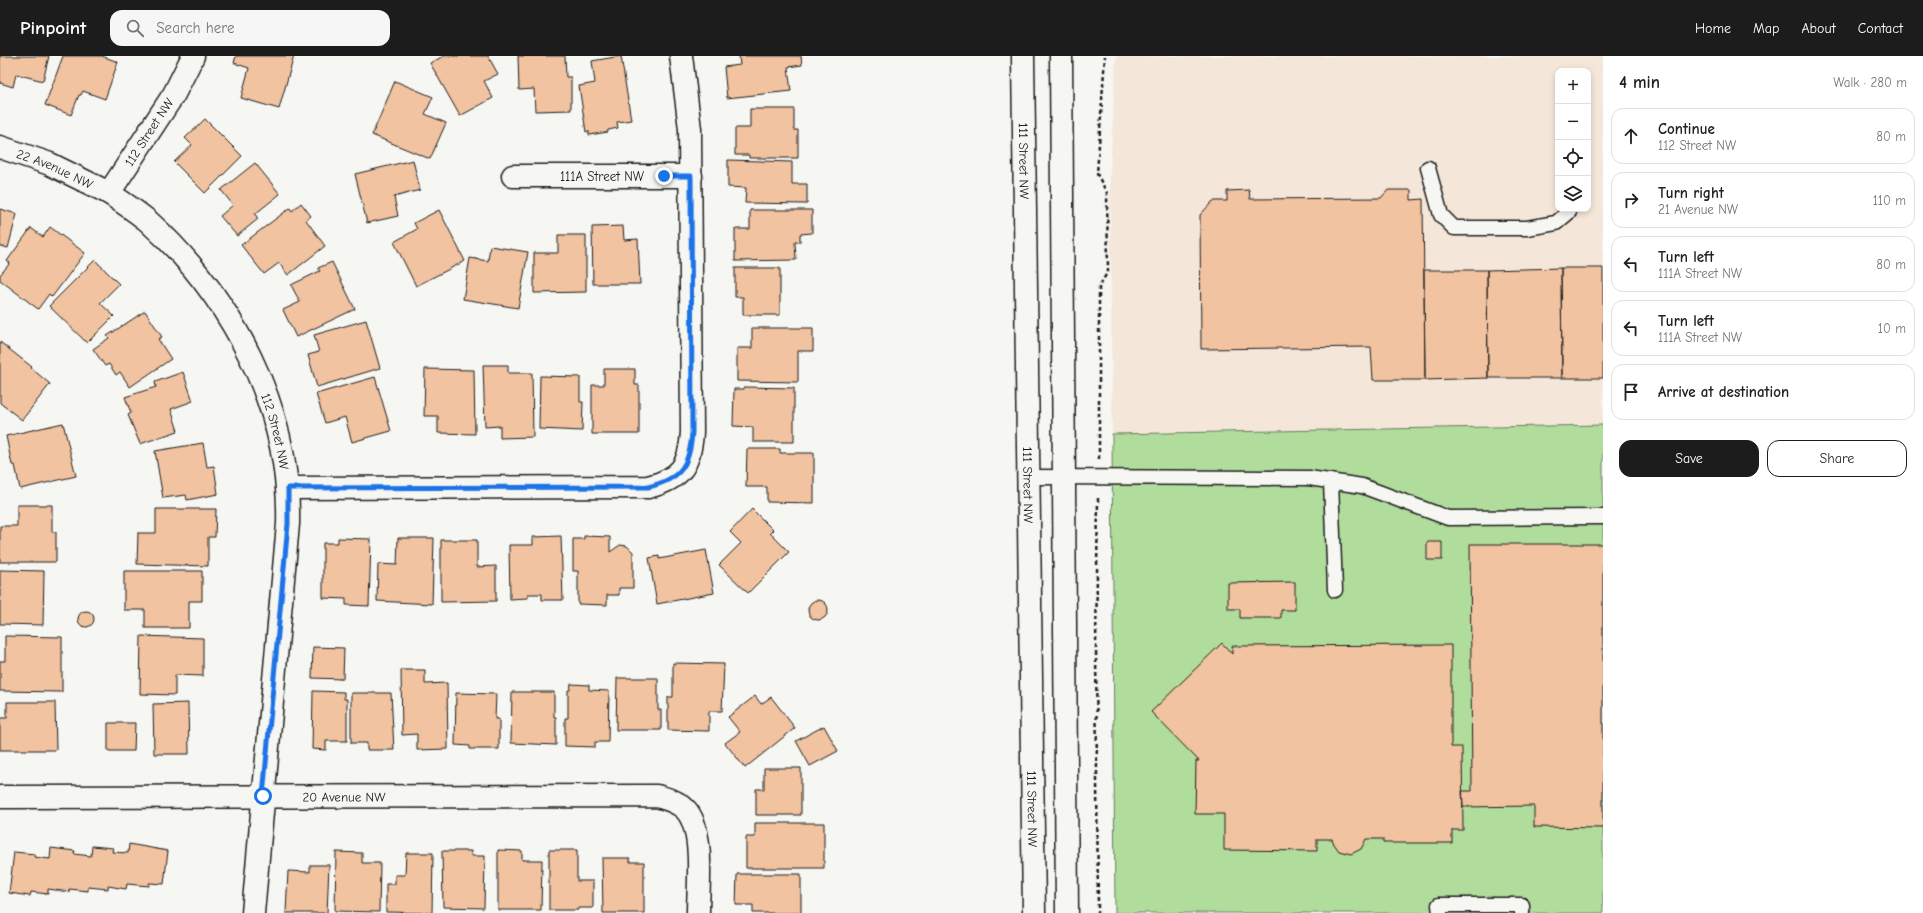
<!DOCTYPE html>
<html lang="en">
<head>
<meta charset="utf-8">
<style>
	body { margin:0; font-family:"Comic Neue",sans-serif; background:#f6f6f6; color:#202124 }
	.controls { position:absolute; right:12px; top:12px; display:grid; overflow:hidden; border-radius:8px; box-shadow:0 2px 6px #0003 }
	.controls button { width:36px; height:36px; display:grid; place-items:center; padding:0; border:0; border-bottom:1px solid #e0e0e0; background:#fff; color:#202124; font:20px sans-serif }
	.stop { position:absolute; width:12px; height:12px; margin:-9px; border:3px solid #1a73e8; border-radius:50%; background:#fff }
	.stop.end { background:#1a73e8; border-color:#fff; box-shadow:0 1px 4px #0008 }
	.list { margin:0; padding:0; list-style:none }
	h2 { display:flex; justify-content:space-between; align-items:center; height:52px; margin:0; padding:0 16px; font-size:17px }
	h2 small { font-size:13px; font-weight:400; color:#757577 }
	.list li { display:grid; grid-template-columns:26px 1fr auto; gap:12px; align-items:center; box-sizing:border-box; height:56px; margin:0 8px 8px; padding:0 8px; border:1px solid #e0e0e0; border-radius:12px }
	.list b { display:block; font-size:15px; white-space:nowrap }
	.list p { margin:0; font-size:13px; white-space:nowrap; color:#757577 }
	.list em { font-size:13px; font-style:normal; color:#757577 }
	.actions { display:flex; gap:8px; padding:12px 16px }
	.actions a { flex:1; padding:9px 0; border:1px solid #1c1c1c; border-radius:12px; text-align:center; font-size:14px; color:#1c1c1c }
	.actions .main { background:#1c1c1c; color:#fff }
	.icon { flex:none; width:22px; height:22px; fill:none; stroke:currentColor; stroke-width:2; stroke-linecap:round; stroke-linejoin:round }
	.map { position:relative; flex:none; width:1603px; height:857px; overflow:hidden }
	header { display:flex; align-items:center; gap:24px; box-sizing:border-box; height:56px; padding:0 20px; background:#1c1c1c; color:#fff }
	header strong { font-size:19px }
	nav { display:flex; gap:22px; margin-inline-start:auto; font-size:14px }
	.search { width:280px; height:36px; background:#f6f6f6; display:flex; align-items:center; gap:10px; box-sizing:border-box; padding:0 14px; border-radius:12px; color:#757577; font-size:15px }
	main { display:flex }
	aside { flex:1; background:#fff }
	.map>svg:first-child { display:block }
</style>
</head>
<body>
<header>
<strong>Pinpoint</strong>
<div class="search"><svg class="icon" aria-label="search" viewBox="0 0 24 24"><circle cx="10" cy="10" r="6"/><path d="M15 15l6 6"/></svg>Search here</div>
<nav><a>Home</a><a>Map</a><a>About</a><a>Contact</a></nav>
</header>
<main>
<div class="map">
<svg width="1603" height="857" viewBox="0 0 1603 857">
	<rect width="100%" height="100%" fill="#f6f6f2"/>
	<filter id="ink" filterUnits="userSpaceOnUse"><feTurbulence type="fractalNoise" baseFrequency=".025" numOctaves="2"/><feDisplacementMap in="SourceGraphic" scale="8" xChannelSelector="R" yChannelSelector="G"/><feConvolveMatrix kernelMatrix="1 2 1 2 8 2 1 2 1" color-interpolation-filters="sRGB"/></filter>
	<g filter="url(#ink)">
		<path fill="#f4e7d9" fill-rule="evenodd" d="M1116 0H1603V369L1112 378 1110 117ZM1558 15H1588V153H1558Z"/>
		<path fill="#b1dd9c" stroke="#667c5c" d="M1603 369V857H1115L1112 378Z"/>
		<path fill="#f1c3a0" stroke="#1c1c1c" d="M0 0H49L43 25 16 18 13 31 0 27Z
			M63 0H102L118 6 105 43 83 35 81 39H79L71 59 45 49Z
			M236 0H294L279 53 241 42 249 12 234 7Z
			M444 0H488L498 18 484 25 493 42 460 60 430 7Z
			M518 0H565L566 21H571V54L535 55 534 33 519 34Z
			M621 0 631 64 617 66 618 72 608 74V76L589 79V75L586 76 579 30 595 27 592 5Z
			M739 0H801L802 9 788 11 791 35 727 42 724 11 740 9Z
			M395 25 433 41 425 58 446 67 430 103 372 79Z
			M750 53H794V74H798V102H749V99H735V72H750Z
			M205 63 242 100 205 137 174 106 192 89 185 82Z
			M413 104 420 134 394 141 398 160 367 167 355 118Z
			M728 104 792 106V128H807V148L745 147 746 132 728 131Z
			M255 107 280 138 255 158 258 163 237 180 220 160 233 149 221 134Z
			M1249 134 1250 143 1381 142 1388 134H1411V144L1423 143 1425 324H1373L1371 291 1201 293 1200 159 1213 145H1227V135Z
			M301 147 311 160 306 164 325 190 288 219 279 207 264 218 241 189 290 152 292 155Z
			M0 153 17 158 8 192 0 190Z
			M439 154 465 205 416 230 394 186 417 173 414 167Z
			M750 154H812V177L800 178V186H795L796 204 735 205V173H750Z
			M623 170 624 184 638 183 640 228H593L592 171Z
			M50 171 85 197 52 241 49 238 38 253 0 224V219L10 207 7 205 31 172 43 181Z
			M558 179H586V236L534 237V197H558Z
			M490 190 528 196 518 252 463 243 470 202 488 205Z
			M95 204 119 228 100 247 114 260 87 287 49 250Z
			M332 206 355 253 296 281 283 254 300 246 291 229 320 215 318 212Z
			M735 212H780V259H743V241H735Z
			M1561 212H1603V322H1562Z
			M1561 212 1562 322H1488L1487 214Z
			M1424 214H1487L1488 322 1425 324Z
			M145 255 162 281 158 283 171 303 130 331 120 316 116 319 109 308 105 310 93 293 109 282 107 280Z
			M366 264 380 312 317 331 308 299 319 296 314 279Z
			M752 272H813V295H798V326L737 325V292H752Z
			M0 286 32 311 31 312 50 328 22 364 0 347Z
			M483 309H508V317H532L533 381 500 382V370L485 371Z
			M425 313 474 314 475 378 438 377V360H424Z
			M604 313H635V329H639V378H592V329H604Z
			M183 316 193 345 171 353 178 375 140 388 128 359 131 357 125 341 156 331 155 326Z
			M540 320 580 321V346H583L582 375 539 373Z
			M375 321 391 375 352 386 345 361 325 367 316 338Z
			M744 331 794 332V386H753V371L733 370 734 333H744Z
			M63 367 76 420 20 433 15 409H12L6 380Z
			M203 387 207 411 214 410 218 438 187 444 186 439 163 442 155 395Z
			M747 393H780V397H814V447L767 446V431H746Z
			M17 449H52V476H56V506H0V470H17Z
			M156 453H216L215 481H208V510L137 508 138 477H156Z
			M752 453 773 474 770 477 789 496 748 537 719 509 741 487 730 476Z
			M561 480 563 544H542V538H528V542L510 543 509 489H533V481Z
			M584 480 610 481V496L620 489 627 490 633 496V532H619V539H607V549L578 548V515H573V483H584Z
			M338 482 371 483 369 550 346 549V543L323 542V487H338Z
			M398 482H434L432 548 377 545 378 508 397 509Z
			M441 484H477V511L496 510V545L441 546Z
			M1427 486H1442V504H1427Z
			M1470 488H1603V772L1534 771V750L1463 751 1462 735H1472Z
			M706 494 714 537 657 548 649 502 659 500V503Z
			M0 514 44 515 43 569 0 568Z
			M124 515H202V545H189V572H145V554H124Z
			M1295 526V554H1281V562H1240V553H1228V527Z
			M808 554a10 10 0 1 1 20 0a10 10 0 1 1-20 0Z
			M78 563a8 8 0 1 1 16 0a8 8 0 1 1-16 0Z
			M5 580 62 581V636L0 635V605H5Z
			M141 580 203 582V620L175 619V639L140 638Z
			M1222 587 1232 598V590L1451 589V691H1462L1463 774H1452V787H1383V783H1366L1361 793 1351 798 1339 795 1334 788 1332 783H1317V795L1224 794V758H1195L1196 705H1199L1151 656Z
			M313 591 344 592 343 623 312 622Z
			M673 607 724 608 722 655H709V675L668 674V641H673Z
			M401 614H425V628L447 627 448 693 417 694V678L402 679Z
			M617 622H658V654H661V674H616Z
			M571 628 589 629V634L609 635 608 686H595V691L565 690V662H568V634H570Z
			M313 635 344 636V643H347V685H326V694L312 693Z
			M512 636H554V661H556V689L511 687Z
			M351 637H391L394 694H367V687H351Z
			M456 637 496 638 495 663H499V693H470V690L455 689Z
			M755 640 761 648 771 641 795 672 745 712 725 687 740 676 728 661Z
			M7 646H55L56 694H0V662H7Z
			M188 647 189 698H154L153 648Z
			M108 667H135L134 695H108Z
			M824 670 838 695 810 710 796 685Z
			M764 712H801V759H756V733H764Z
			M755 767H824V812H746V781H755Z
			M129 788 168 795 164 828 149 827V830L127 828 126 833 108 830V833L88 831V835L69 833V836L48 833V838L31 836 30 840 9 837 14 796 35 798 34 801 50 803 51 792 75 795 74 798 91 800 92 790 113 792 112 796 128 797Z
			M498 794 522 795V804H542L541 854H498Z
			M549 794H577V825H593V852H578V854H549Z
			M442 795H471V800H485L484 852 443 851Z
			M336 796 362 797V807H380L379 856 335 855Z
			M406 797H433L432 857 386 856V828H395V819H405Z
			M602 802H630V806H644V857H603Z
			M310 809H329L327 857H286L288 815 310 816Z
			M737 818H801V857H753V849H736Z"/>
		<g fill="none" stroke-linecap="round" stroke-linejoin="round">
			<defs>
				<path id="service" d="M1428 112 1441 159 1454 172H1527L1556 167 1569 156V153
					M1029 421 1309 422 1362 430 1448 462 1603 461
					M1331 425 1335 534
					M1440 857 1439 849H1522V857"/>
				<g id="minor">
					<path id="s1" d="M193 0 174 38 109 137C122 146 136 155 148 165 232 241 291 353 288 468L253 857"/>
					<path id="s2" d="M0 91 50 108 109 137"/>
					<path id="s3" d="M513 120H691"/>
					<path d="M288 432 648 431C681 423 690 409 692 376L690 73 681 0"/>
					<path id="s4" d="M0 741 657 740C667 743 677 745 685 753 705 773 698 829 698 857"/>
				</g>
				<g id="secondary">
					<path id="s5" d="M1023 0 1034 857"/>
					<path d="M1061 0 1067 857"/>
				</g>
			</defs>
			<use href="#service" stroke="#1c1c1c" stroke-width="17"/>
			<use href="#minor" stroke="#1c1c1c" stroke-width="25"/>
			<use href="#secondary" stroke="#1c1c1c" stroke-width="25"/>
			<path stroke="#1c1c1c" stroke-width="2.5" stroke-dasharray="4 3" stroke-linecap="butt" d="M1099 403V231L1108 215 1107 137 1097 118 1105 0
				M1098 442 1096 589 1098 857"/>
			<use href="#service" stroke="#f6f6f2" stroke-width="14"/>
			<use href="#minor" stroke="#f6f6f2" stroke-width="22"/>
			<use href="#secondary" stroke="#f6f6f2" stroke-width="22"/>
		</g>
	</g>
	<g fill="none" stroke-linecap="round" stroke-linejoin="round" filter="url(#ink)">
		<path stroke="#1a73e8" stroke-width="5" d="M263 740 288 468V432L648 431C681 423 690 409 692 376L691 120H664"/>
	</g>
	<g text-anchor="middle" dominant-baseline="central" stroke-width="3" stroke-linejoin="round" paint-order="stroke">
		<g font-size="13" fill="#1c1c1c" stroke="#f6f6f2">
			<text transform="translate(149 76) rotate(-57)">112 Street NW</text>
			<text stroke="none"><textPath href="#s5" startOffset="105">111 Street NW</textPath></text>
			<text stroke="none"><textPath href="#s2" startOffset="59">22 Avenue NW</textPath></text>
			<text stroke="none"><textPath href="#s3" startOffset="89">111A Street NW</textPath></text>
			<text stroke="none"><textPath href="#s1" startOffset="459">112 Street NW</textPath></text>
			<text stroke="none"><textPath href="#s5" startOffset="429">111 Street NW</textPath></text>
			<text stroke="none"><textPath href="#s4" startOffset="344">20 Avenue NW</textPath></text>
			<text stroke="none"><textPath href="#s5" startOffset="753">111 Street NW</textPath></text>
		</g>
	</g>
</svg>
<div class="controls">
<button>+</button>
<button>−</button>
<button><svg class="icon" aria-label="locate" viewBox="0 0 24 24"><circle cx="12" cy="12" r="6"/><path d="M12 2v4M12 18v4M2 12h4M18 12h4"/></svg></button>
<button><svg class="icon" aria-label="layers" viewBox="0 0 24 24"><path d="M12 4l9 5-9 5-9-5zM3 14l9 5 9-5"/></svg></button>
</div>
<div class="stop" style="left:263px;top:740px"></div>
<div class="stop end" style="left:664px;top:120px"></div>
</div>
<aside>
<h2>4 min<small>Walk · 280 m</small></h2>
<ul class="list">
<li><svg class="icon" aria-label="ahead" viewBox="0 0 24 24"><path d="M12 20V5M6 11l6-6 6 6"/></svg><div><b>Continue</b><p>112 Street NW</p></div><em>80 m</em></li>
<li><svg class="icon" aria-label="right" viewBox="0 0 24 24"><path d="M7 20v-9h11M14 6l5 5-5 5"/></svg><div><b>Turn right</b><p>21 Avenue NW</p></div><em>110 m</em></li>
<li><svg class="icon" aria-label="left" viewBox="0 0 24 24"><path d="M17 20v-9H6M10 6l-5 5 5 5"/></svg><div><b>Turn left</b><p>111A Street NW</p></div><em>80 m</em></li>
<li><svg class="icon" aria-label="left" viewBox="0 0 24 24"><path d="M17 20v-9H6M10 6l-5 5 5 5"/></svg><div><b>Turn left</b><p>111A Street NW</p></div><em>10 m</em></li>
<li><svg class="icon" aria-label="arrive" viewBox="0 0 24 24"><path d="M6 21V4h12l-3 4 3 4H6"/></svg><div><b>Arrive at destination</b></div></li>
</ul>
<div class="actions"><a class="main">Save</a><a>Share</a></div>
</aside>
</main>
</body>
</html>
